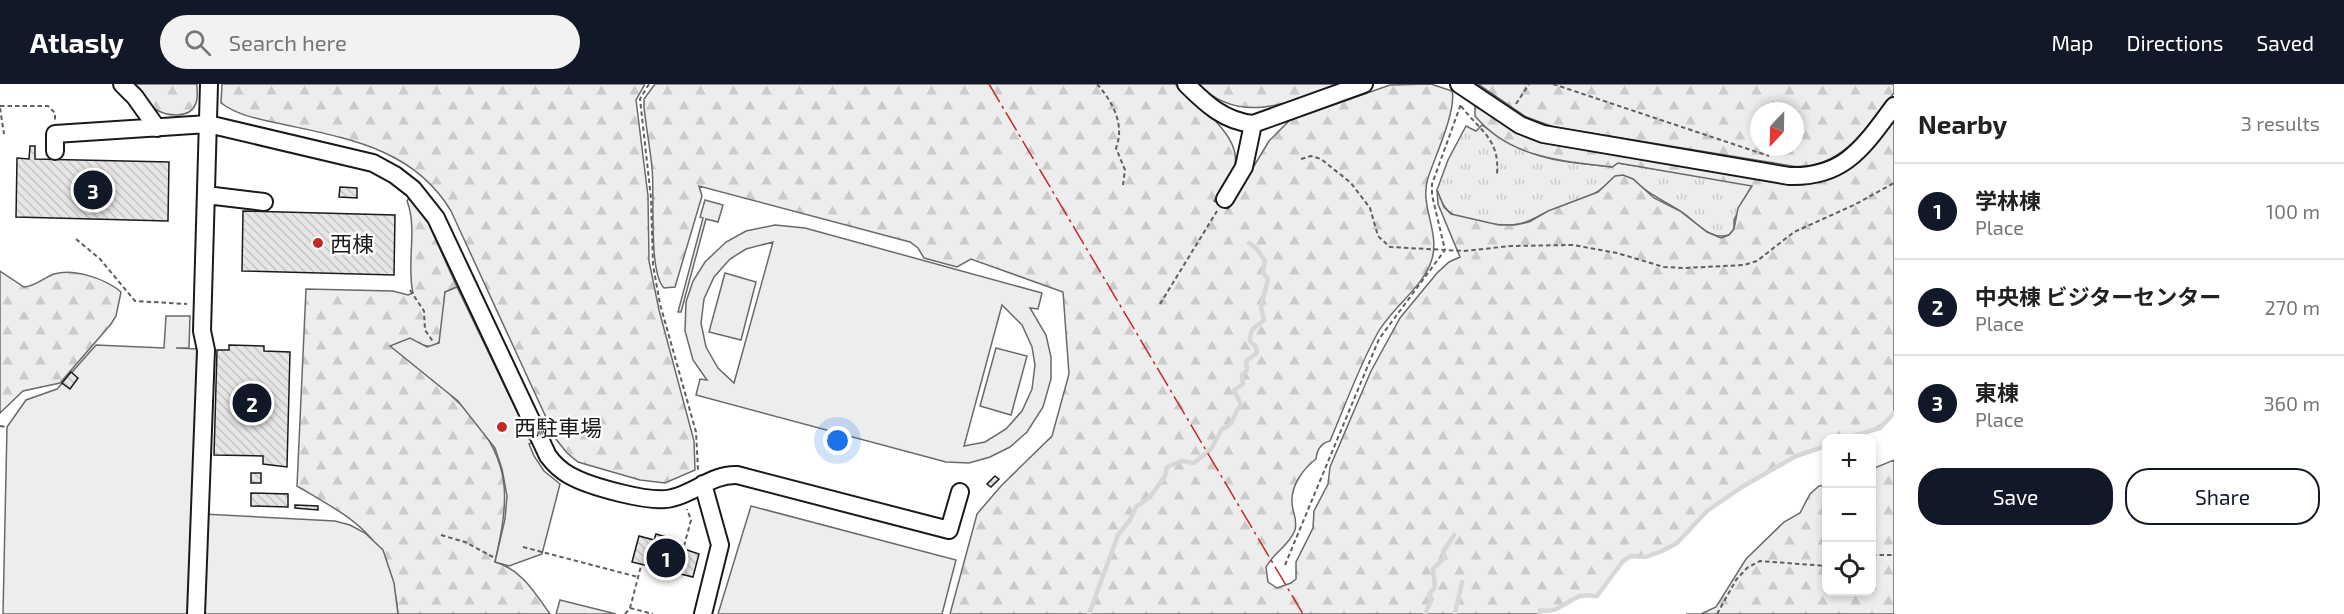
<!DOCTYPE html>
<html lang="en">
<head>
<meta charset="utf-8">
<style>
	body { margin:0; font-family:"Exo 2","Noto Sans JP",sans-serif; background:#f2f2f2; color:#222 }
	.controls { position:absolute; right:18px; bottom:18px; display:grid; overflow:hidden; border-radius:12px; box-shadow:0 3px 9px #0003 }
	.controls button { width:54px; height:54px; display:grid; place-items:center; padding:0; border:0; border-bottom:2px solid #e0e0e0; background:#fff; color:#222; font:30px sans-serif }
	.compass { position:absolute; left:1750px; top:18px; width:54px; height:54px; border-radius:50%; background:#fff; box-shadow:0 3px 9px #0003; rotate:202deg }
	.you { position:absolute; left:838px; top:357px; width:21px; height:21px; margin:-15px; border:4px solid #fff; border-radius:50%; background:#1a73e8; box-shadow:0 0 0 9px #1a73e833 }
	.badge { display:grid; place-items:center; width:39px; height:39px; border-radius:50%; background:#111827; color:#fff; font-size:20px; font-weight:700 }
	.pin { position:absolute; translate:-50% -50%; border:3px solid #fff; box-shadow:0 2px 6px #0006 }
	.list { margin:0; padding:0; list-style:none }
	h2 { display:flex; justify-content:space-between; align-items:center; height:78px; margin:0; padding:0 24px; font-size:26px }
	h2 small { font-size:20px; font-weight:400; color:#767676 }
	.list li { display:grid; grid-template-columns:39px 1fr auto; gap:18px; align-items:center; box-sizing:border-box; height:96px; padding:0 24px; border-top:2px solid #e0e0e0 }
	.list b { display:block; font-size:22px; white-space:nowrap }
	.list p { margin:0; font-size:20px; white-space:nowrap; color:#767676 }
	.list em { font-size:20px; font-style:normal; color:#767676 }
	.actions { display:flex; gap:12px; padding:18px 24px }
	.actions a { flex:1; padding:14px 0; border:2px solid #111827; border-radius:24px; text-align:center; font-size:21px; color:#111827 }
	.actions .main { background:#111827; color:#fff }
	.icon { flex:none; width:33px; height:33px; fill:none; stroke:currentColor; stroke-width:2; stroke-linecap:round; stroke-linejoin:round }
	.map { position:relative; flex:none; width:1894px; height:530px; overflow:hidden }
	header { display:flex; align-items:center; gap:36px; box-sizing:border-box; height:84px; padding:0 30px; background:#111827; color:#fff }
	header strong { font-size:28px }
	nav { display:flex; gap:33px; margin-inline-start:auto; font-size:21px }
	.search { width:420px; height:54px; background:#f2f2f2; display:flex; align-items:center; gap:15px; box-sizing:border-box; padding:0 21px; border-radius:33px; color:#767676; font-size:22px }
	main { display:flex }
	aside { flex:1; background:#fff }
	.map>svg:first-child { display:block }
</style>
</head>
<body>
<header>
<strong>Atlasly</strong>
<div class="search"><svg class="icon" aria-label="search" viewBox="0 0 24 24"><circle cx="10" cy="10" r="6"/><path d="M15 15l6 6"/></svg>Search here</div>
<nav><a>Map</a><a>Directions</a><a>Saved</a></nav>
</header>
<main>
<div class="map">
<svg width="1894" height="530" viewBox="0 0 1894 530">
	<defs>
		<pattern id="grass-tufts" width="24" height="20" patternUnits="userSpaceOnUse" patternTransform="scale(1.5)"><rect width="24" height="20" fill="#ededed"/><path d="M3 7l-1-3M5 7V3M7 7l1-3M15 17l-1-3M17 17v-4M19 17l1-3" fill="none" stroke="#cbcbcb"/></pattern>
		<pattern id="forest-firs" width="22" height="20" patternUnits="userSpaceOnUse" patternTransform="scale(1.5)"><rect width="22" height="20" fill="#ededed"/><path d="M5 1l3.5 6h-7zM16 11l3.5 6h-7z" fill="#cbcbcb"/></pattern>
		<pattern id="building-back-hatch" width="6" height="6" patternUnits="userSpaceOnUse" patternTransform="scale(1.5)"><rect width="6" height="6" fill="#e6e6e6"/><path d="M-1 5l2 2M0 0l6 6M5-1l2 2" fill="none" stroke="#c5c5c5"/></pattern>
	</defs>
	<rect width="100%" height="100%" fill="#fff"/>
	<path fill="url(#grass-tufts)" stroke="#6a6a6a" stroke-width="1.5" d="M1482 41C1530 76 1555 77 1612 83L1618 79 1752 101 1734 136V145L1729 151C1709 157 1696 137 1680 127 1663 116 1647 110 1633 95L1609 98C1592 116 1570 119 1548 128 1537 132 1530 138 1518 140 1505 143 1462 137 1451 129 1443 124 1440 114 1437 106L1448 76 1466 42 1476 47Z"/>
	<path fill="url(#forest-firs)" stroke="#6a6a6a" stroke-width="1.5" fill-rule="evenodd" d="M133 0H197C197 6 198 13 196 19 190 36 166 32 155 25 146 18 139 8 133 0Z
		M222 0H645L636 16 648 112 649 177 659 226 694 357 695 386 665 399 640 396 578 378 567 369 556 355 451 127C413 63 344 54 277 39 258 35 237 31 221 19Z
		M655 0H1175C1194 19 1241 50 1235 80 1233 92 1221 106 1214 117L1228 125 1269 57 1290 36 1390 1 1431 0 1452 7C1457 26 1434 75 1428 94 1419 121 1440 147 1432 175 1423 205 1390 224 1376 252 1358 285 1345 322 1330 357 1321 359 1317 365 1316 375 1304 384 1291 401 1292 418 1292 428 1298 435 1295 446 1289 462 1274 468 1266 483L1268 498 1277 504 1291 499 1296 495V478L1313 444 1314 427 1328 400 1330 383 1371 287 1400 234 1437 189 1449 178 1460 173 1438 120 1437 106 1444 123 1451 130 1499 141H1515L1529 138 1548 127 1598 108 1615 92 1623 91 1633 95 1654 114 1680 127 1707 148 1721 154 1729 151 1734 145 1738 124 1752 102 1618 79 1612 83C1561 77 1510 74 1475 32V19C1514 46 1526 61 1576 63L1794 101C1846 97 1865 74 1894 35V329C1877 350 1852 354 1826 354V362L1796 372 1742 403 1707 427 1677 459 1662 467 1646 473 1631 472 1623 477 1597 512C1592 512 1586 511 1582 512 1566 515 1559 530 1541 526L1540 530H950L977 430 1001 402 1052 352 1069 290 1063 208 971 175 957 183 924 174 918 164 910 158 699 102 702 112 675 203 664 204C648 188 655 110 652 84 650 63 646 43 644 23V15Z
		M1198 0H1342C1292 16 1242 44 1198 0Z
		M1478 0H1894V9C1868 42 1844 82 1798 83L1554 43 1526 33ZM1759 27H1795V63H1759Z
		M409 114 427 136 457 203 445 208 441 256 433 263 422 261C431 277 438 296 449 309 455 316 463 322 469 329 513 379 509 416 495 478 521 485 535 509 550 530H398C391 453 358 438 297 402L306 205 393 207 408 211 413 209C406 179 418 145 407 117Z
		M0 187 24 203C36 202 43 194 54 190 74 184 106 195 121 208L116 232 111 240 60 299 23 307 0 329Z
		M1894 376V530H1686H1701L1716 523 1746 475 1784 438 1800 429 1810 410 1819 402 1826 401V508H1872V385Z"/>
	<path fill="#ededed" stroke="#6a6a6a" stroke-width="1.5" fill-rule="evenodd" d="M705 116 723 121 718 138 706 135 681 228H678L703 134 700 133Z
		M775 141 805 144 1042 209 1038 225 1030 224 1046 251 1051 273V295L1043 323 1027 348 1010 363 990 373 969 379 946 378 696 311 700 295 707 296 693 276 685 247 686 218 693 197 705 178 726 158 746 147ZM773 158 734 299 718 284 706 263 701 239 704 215 714 193 730 175 746 165ZM1002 221 1022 241 1032 263 1035 281 1032 305 1022 327 1006 345 985 358 964 362Z
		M725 189 756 198 741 256 709 248Z
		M457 203 532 359 529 360 534 372 544 387 560 400 542 470 509 482 495 478 505 435 507 412 502 385 495 364 458 317 390 262 410 254 427 263 439 259 445 208Z
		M166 232H190L189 264H176L199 265 193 530H3L7 343 26 316 57 305 96 261 164 264Z
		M996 264 1027 272 1011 331 980 322Z
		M751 422 956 476 942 530H718Z
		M203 430 335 437 350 441 365 449 383 466 394 499 398 530H200Z
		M560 516 616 530H556Z"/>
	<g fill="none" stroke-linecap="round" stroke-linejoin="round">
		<path stroke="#d7d7d7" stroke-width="4.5" d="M1847 354 1880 344 1894 329
			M1089 530 1118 451 1130 436 1136 423 1150 413 1165 392 1167 383 1181 377 1194 379 1211 365 1222 345C1235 341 1232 331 1241 321L1234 306 1243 300 1242 291 1247 286 1246 277 1257 269 1256 263 1250 257C1250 242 1256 244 1264 236L1261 223 1268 195 1263 189 1265 177 1257 165 1249 159
			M1425 530 1432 515 1429 510 1435 503 1433 485 1445 473 1443 468 1454 451
			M1455 530 1462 498
			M1540 530V526C1559 530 1566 516 1581 512 1586 511 1592 512 1597 512L1623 477 1631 472 1646 473 1662 467 1677 459 1707 427 1742 403 1796 372 1826 362"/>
	</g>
	<path fill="url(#building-back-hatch)" stroke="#1a1a1a" stroke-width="1.5" d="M30 62H35V75L169 78 168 137 16 133 17 74 29 75Z
		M340 103 357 104V114L339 113Z
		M243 127 395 131 394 191 242 187Z
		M229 261 264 262V267L290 268 287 383 263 380V372L214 371 217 266H229Z
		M71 288 78 294 70 305 62 299Z
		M251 389H261V399H251Z
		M995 392 999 395 991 403 987 400Z
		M251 409 288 410V423L251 422Z
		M295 421 318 422V426L295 424Z
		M656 450 670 454 669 460 699 470 693 493 632 478 639 452 654 456Z"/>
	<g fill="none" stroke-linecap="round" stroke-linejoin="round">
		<defs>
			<path id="minor" d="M122 0 135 13 157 44
				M1186 0C1206 20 1224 37 1253 40L1364 0
				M1459 0 1520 41 1543 50 1789 92C1845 94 1864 62 1894 22
				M55 67V50L208 40 373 79 395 91 413 105 436 134 548 372C554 380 560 386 569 391 588 402 651 420 672 414 695 409 712 390 737 391L949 446 960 408
				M206 111 264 118
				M1225 115 1244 83 1253 40
				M703 400 720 461 703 530
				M196 530 206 266 202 247 209 0"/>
		</defs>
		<use href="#minor" stroke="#1a1a1a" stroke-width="20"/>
		<path stroke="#5f5f5f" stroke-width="2" stroke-dasharray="4.5 3" stroke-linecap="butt" d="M649 0 640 15 651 114 653 181 660 220 696 348 698 386
			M1097 0C1113 18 1125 41 1116 64L1125 86 1123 101
			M1553 0 1769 72
			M1516 20 1529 0
			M0 22H48L55 29V36
			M1461 22C1480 47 1500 55 1497 90
			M0 24 4 50
			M1301 75 1311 72 1321 75 1351 99 1370 124 1378 152 1390 163 1464 167 1511 162 1573 161 1617 169 1664 183 1685 184 1744 181 1757 177 1794 148 1854 121 1894 99
			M76 155 100 175 135 217 187 220
			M410 206 424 227 425 246 434 259
			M1160 220 1217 127
			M0 342 7 343
			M441 451 465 458 493 473
			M684 462 691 436 687 425
			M523 463 638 493
			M1872 471H1894
			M1285 481 1379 255 1445 166 1432 111V100L1461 20
			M630 524 653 530
			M625 530 630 524 641 482
			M1717 530 1736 496 1747 484 1760 477 1826 482"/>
		<use href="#minor" stroke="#fff" stroke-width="16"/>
		<path stroke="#c62828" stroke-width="1.5" stroke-dasharray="21 4.5 3 4.5" stroke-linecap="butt" d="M989 0 1303 530"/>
	</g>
	<g fill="#c62828" stroke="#fff" stroke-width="2">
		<circle cx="318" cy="159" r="6"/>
		<circle cx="502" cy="343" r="6"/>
	</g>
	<g text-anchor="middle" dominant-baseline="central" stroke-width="4.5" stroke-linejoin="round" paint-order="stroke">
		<g font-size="22" fill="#1a1a1a" stroke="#fff" text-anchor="start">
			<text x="330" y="159">西棟</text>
			<text x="514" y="343">西駐車場</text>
		</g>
	</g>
</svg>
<div class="controls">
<button>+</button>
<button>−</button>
<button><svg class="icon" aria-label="locate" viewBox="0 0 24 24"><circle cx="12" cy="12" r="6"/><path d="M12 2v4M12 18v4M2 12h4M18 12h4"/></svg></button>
</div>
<svg class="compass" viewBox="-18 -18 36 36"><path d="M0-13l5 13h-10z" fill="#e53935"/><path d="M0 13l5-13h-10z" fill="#767676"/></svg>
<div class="you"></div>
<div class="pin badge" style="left:666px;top:474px">1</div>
<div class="pin badge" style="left:252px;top:319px">2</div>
<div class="pin badge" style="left:93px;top:106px">3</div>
</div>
<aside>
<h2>Nearby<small>3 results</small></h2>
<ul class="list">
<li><span class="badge">1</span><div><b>学林棟</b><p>Place</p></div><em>100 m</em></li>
<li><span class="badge">2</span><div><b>中央棟 ビジターセンター</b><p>Place</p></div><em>270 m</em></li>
<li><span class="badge">3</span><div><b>東棟</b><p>Place</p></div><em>360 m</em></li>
</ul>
<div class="actions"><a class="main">Save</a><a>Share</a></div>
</aside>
</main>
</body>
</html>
